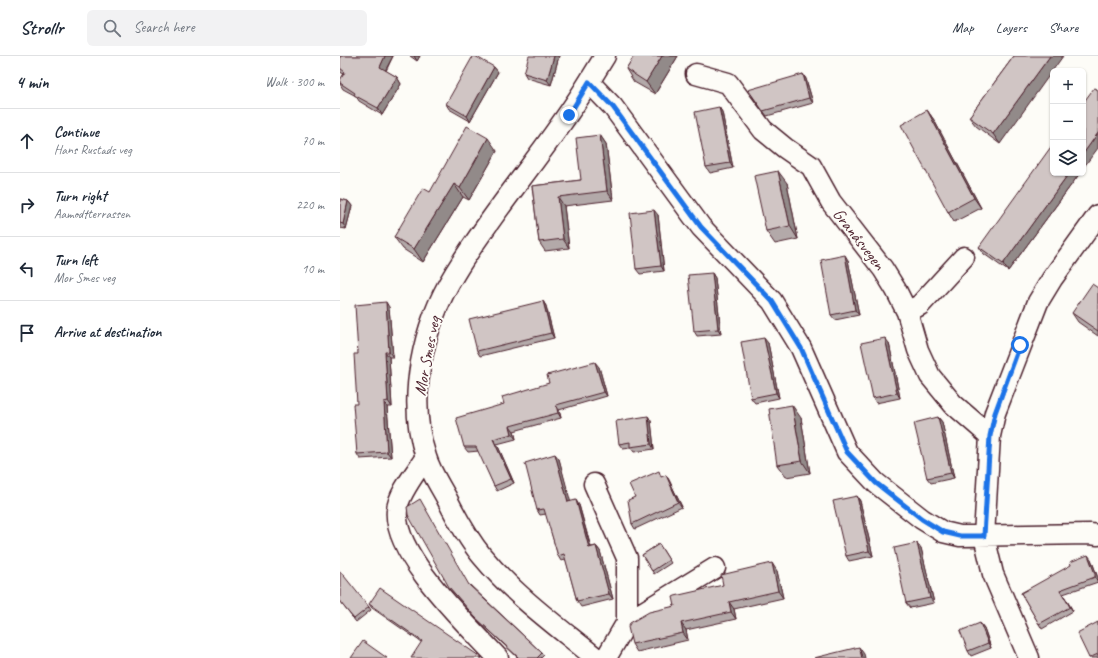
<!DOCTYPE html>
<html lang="en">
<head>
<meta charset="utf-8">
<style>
	body { margin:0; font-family:Caveat,sans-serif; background:#f2f2f3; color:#1f2937 }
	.controls { position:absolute; right:12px; top:12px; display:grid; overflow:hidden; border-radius:6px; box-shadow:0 1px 3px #0004 }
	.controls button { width:36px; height:36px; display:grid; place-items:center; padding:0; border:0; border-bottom:1px solid #e0e1e3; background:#fff; color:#1f2937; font:20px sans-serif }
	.stop { position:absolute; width:12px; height:12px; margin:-9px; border:3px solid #1a73e8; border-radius:50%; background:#fff }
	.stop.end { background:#1a73e8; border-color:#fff; box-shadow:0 1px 4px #0008 }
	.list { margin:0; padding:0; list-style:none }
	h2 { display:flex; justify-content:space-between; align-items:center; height:52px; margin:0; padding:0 16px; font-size:17px }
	h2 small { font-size:13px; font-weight:400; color:#747a83 }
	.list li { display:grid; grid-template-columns:26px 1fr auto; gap:12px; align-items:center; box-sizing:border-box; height:64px; padding:0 16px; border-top:1px solid #e0e1e3 }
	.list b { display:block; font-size:15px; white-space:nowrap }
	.list p { margin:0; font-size:13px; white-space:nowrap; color:#747a83 }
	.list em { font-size:13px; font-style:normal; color:#747a83 }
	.icon { flex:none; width:22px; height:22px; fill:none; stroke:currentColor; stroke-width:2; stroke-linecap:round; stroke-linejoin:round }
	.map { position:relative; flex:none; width:758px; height:602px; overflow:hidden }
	header { display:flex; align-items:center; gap:24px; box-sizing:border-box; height:56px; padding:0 20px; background:#fff; border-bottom:1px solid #e0e1e3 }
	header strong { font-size:19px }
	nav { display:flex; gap:22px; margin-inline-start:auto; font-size:14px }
	.search { width:280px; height:36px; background:#f2f2f3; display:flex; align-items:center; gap:10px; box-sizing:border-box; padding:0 14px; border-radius:6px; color:#747a83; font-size:15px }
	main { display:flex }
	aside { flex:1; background:#fff }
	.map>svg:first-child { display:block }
</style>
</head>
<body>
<header>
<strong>Strollr</strong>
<div class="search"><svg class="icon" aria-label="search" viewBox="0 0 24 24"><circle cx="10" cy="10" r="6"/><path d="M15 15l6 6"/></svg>Search here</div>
<nav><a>Map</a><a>Layers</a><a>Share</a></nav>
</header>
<main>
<aside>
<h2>4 min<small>Walk · 300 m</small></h2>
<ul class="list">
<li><svg class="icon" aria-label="ahead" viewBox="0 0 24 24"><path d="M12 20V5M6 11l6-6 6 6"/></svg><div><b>Continue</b><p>Hans Rustads veg</p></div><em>70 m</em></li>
<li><svg class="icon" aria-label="right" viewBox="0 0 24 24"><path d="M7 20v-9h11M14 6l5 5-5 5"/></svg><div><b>Turn right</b><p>Aamodtterrassen</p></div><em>220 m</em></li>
<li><svg class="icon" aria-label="left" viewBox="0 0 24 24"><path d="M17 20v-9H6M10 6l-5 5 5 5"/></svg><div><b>Turn left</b><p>Mor Smes veg</p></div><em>10 m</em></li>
<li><svg class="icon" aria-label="arrive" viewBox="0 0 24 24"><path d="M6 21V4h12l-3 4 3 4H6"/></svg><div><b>Arrive at destination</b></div></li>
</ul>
</aside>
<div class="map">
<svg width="758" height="602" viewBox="0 0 758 602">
	<rect width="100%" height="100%" fill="#fdfcf7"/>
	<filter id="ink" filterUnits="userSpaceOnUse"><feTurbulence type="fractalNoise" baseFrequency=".025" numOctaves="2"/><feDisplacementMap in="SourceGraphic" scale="8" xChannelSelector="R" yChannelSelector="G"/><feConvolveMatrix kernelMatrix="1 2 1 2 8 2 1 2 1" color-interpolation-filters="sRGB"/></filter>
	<g filter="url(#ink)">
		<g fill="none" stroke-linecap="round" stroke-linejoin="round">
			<defs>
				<path id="minor" d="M265 0 249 26 273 51 361 171 432 245 461 292 507 396 536 427 582 463 603 476 620 480 750 478 758 479
					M356 18 388 27 423 74 445 92 471 110 491 146 543 213 556 234 567 256 578 294 590 320 613 348 650 380
					M249 26C208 93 155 151 115 217 83 269 66 342 86 401 90 415 99 428 106 441 116 461 128 483 142 500 175 540 217 570 256 602
					M567 256 580 249 624 201
					M86 401C77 415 58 438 57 454 52 499 129 570 158 602
					M254 428 287 502V566L266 602
					M287 566 375 512
					M689 602 653 518 644 480 650 380 655 357 698 246 712 223 758 159"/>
			</defs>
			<use href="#minor" stroke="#4a1f2b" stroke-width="23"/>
			<use href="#minor" stroke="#fdfcf7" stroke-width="20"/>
		</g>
		<path fill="#b3a9a9" stroke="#4a1f2b" d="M0 0H53L46 15 57 21 61 28 42 59 19 45 16 40 3 33 0 28V24L4 18 0 16Z
			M70 0H80L77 5Z
			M219 0 211 29 187 22 184 17Z
			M294 0H338L315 38 294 26 286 13Z
			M674 0 660 88 636 70 629 61Z
			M154 11 158 16 130 65 109 53 106 48Z
			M463 18 466 23 473 47 427 60 412 40Z
			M379 51 382 56 393 112 370 117 366 111Z
			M587 54 594 64 641 152 614 166 608 156Z
			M260 79 266 88 273 144 224 150 229 192 205 195 199 186 192 130 241 124Z
			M157 95 129 144 123 141 83 206 63 193 54 181 90 136Z
			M713 117H740L668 215 644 198 639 191Z
			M447 127 458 183 435 188 426 175Z
			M0 143 8 145 12 150 6 173 0 172Z
			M318 159 324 215 300 218 296 213Z
			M508 204 519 259 495 264 491 259Z
			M372 217 375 222 381 278 357 280 354 275Z
			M758 232V280L738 266 732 257Z
			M203 245 206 250 214 282 140 300 137 295Z
			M49 251 53 301H49L52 351H47L51 401 20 403 17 398 18 298Z
			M428 287 439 342 415 347 411 342Z
			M549 287 560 342 536 347 533 342Z
			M259 311 267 340 219 354 221 362 174 375 176 383 157 388 174 427 157 435 154 430 139 395 128 396 124 391 164 348 209 327Z
			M308 360 311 365 314 393 294 396 291 392 283 393 279 388Z
			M598 361 602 366 614 422 591 427 587 422Z
			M461 362 470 417 446 421 437 409Z
			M219 403 230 446 239 449 251 491 256 490 260 495 273 543 241 551 237 545 226 504 221 505 218 500 206 458 200 459 197 454Z
			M326 419 329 424 342 451 295 473 292 468 295 441 323 420Z
			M517 440 520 445 533 500 509 505 506 500Z
			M577 487 581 492 594 547 570 552 566 547Z
			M319 488 331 507 314 518 302 499Z
			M751 503 758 522V526L723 538 733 555 702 573 681 537Z
			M437 515 443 542 394 553 396 563 346 574 348 584 297 596 292 588 335 550 383 529Z
			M130 529 202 597 204 599 201 602H178L137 563 109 531Z
			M0 546 29 551 31 554 16 566Z
			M29 548 142 602 81 586 32 552Z
			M758 566V602H749Z
			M640 567 644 572 651 592 631 600 628 595Z"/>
		<path fill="#928a89" stroke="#4a1f2b" d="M45 0H53L44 17 40 11Z
			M74 0H80L77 5Z
			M214 0H219L211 29 207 24Z
			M322 0H338L315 38 306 26Z
			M710 0H723L660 88 653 78Z
			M154 11 158 16 130 65 127 60Z
			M463 18 466 23 473 47 469 42Z
			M57 21 61 28 42 59 38 52Z
			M379 51 382 56 393 112 390 107Z
			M587 54 594 64 641 152 634 142Z
			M758 77V92L743 112V98Z
			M260 79 266 88 273 144 267 135Z
			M148 82 157 95 129 144 120 132Z
			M438 115 447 127 458 183 450 170Z
			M729 117H740L668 215 663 208Z
			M114 128 123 141 83 206 74 193Z
			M218 141 224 150 229 192 223 183Z
			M8 145 12 150 6 173 3 168Z
			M314 154 318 159 324 215 321 210Z
			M505 199 508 204 519 259 515 254Z
			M372 217 375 222 381 278 378 273Z
			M203 245 206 250 214 282 211 277Z
			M46 246 49 251 53 301 49 296Z
			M424 282 428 287 439 342 436 337Z
			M545 282 549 287 560 342 557 337Z
			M45 296 49 301 52 351 48 345Z
			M255 306 259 311 267 340 264 336Z
			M44 346 47 351 51 401 47 396Z
			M216 349 219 354 221 362 218 357Z
			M452 349 461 362 470 417 462 405Z
			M308 360 311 365 314 393 311 388Z
			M598 361 602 366 614 422 611 417Z
			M170 370 174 375 176 383 172 378Z
			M153 383 157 388 174 427 171 423Z
			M215 398 219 403 232 451 228 446Z
			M326 419 329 424 342 451 338 446Z
			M517 440 520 445 533 500 529 495Z
			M236 444 239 449 252 497 249 492Z
			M577 487 581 492 594 547 590 542Z
			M256 490 260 495 273 543 269 538Z
			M748 499 751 503 758 522V526L755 521Z
			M432 507 437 515 443 542 438 535Z
			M720 534 723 538 733 555 730 551Z
			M389 546 394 553 396 563 391 556Z
			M341 567 346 574 348 584 343 577Z
			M640 567 644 572 651 592 648 587Z
			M519 591 524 598 525 602H522Z"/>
		<path fill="#d0c5c4" stroke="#4a1f2b" d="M0 0H45L40 11 57 21 38 52 14 39 15 37 0 27V24L5 16 0 12Z
			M133 0H135L154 11 127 60 106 48Z
			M189 0H214L207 24 184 17Z
			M294 0H322L306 26 286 13Z
			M674 0H710L653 78 629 61Z
			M463 18 469 42 423 55 409 35 408 34Z
			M754 32 758 34V77L743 98V47Z
			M379 51 390 107 366 111 355 56Z
			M587 54 634 142 608 156 561 69Z
			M127 70 148 82 120 132 114 128 74 193 54 181 83 132 90 136Z
			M260 79 267 135 218 141 223 183 199 186 192 130 241 124 236 82Z
			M713 88V117H729L663 208 639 191Z
			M438 115 450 170 426 175 414 120Z
			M0 143 8 145 3 168 0 167Z
			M314 154 321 210 296 213 290 157Z
			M505 199 515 254 491 259 481 204Z
			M372 217 378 273 354 275 348 219Z
			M752 228 758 232V275L732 257Z
			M203 245 211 277 137 295 129 263Z
			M46 246 49 296H45L48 345 44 346 47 396 17 398 13 348H17L14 298H18L15 249Z
			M424 282 436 337 411 342 401 286Z
			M545 282 557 337 533 342 521 287Z
			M255 306 264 336 216 349 218 357 170 370 172 378 153 383 171 423 154 430 136 391H124L116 362 164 348 162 341 209 327 207 319Z
			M452 349 462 405 437 409 429 353Z
			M308 360 311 388 290 391V386L279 388 276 365Z
			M598 361 611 417 587 422 574 367Z
			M215 398 228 446 236 444 249 492 256 490 269 538 237 545 224 498 218 500 204 453 197 454 185 407Z
			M319 415 321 421 326 419 338 446 292 468 288 444 295 441 289 428Z
			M517 440 529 495 506 500 493 445Z
			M80 443 129 529 202 597 197 602H179L135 561 109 531 68 459 67 451Z
			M577 487 590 542 566 547 554 492Z
			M319 488 329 504 312 515 302 499Z
			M748 499 755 518V521L720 534 730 551 699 568 681 537 731 509 730 506Z
			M432 507 438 535 389 546 391 556 341 567 343 577 292 588 288 571 290 567 309 556 335 550 333 541 335 540 383 529 381 519Z
			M0 515 29 551 14 563 0 546Z
			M40 532 142 602H71L82 585 29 548Z
			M758 566V598L749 602 737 577Z
			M640 567 648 587 628 595 620 575Z
			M23 585 47 602H11Z
			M519 591 522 602H474Z"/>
	</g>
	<g fill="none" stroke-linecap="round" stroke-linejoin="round" filter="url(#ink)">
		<path stroke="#1a73e8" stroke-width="5" d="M229 59 249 26 273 51 361 171 432 245 461 292 507 396 536 427 582 463 603 476 620 480H644L650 380 655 357 680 289"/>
	</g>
	<g text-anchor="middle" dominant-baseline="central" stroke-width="4" stroke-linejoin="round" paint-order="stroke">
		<g font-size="17" fill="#4a1f2b" stroke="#fdfcf7">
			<text transform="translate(519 183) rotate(52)">Granåsvegen</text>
			<text transform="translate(87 300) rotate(-79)">Mor Smes veg</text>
		</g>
	</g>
</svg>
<div class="controls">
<button>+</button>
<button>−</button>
<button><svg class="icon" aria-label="layers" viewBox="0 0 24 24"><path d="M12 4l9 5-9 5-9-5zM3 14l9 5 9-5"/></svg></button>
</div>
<div class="stop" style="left:680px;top:289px"></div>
<div class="stop end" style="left:229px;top:59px"></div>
</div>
</main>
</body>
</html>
